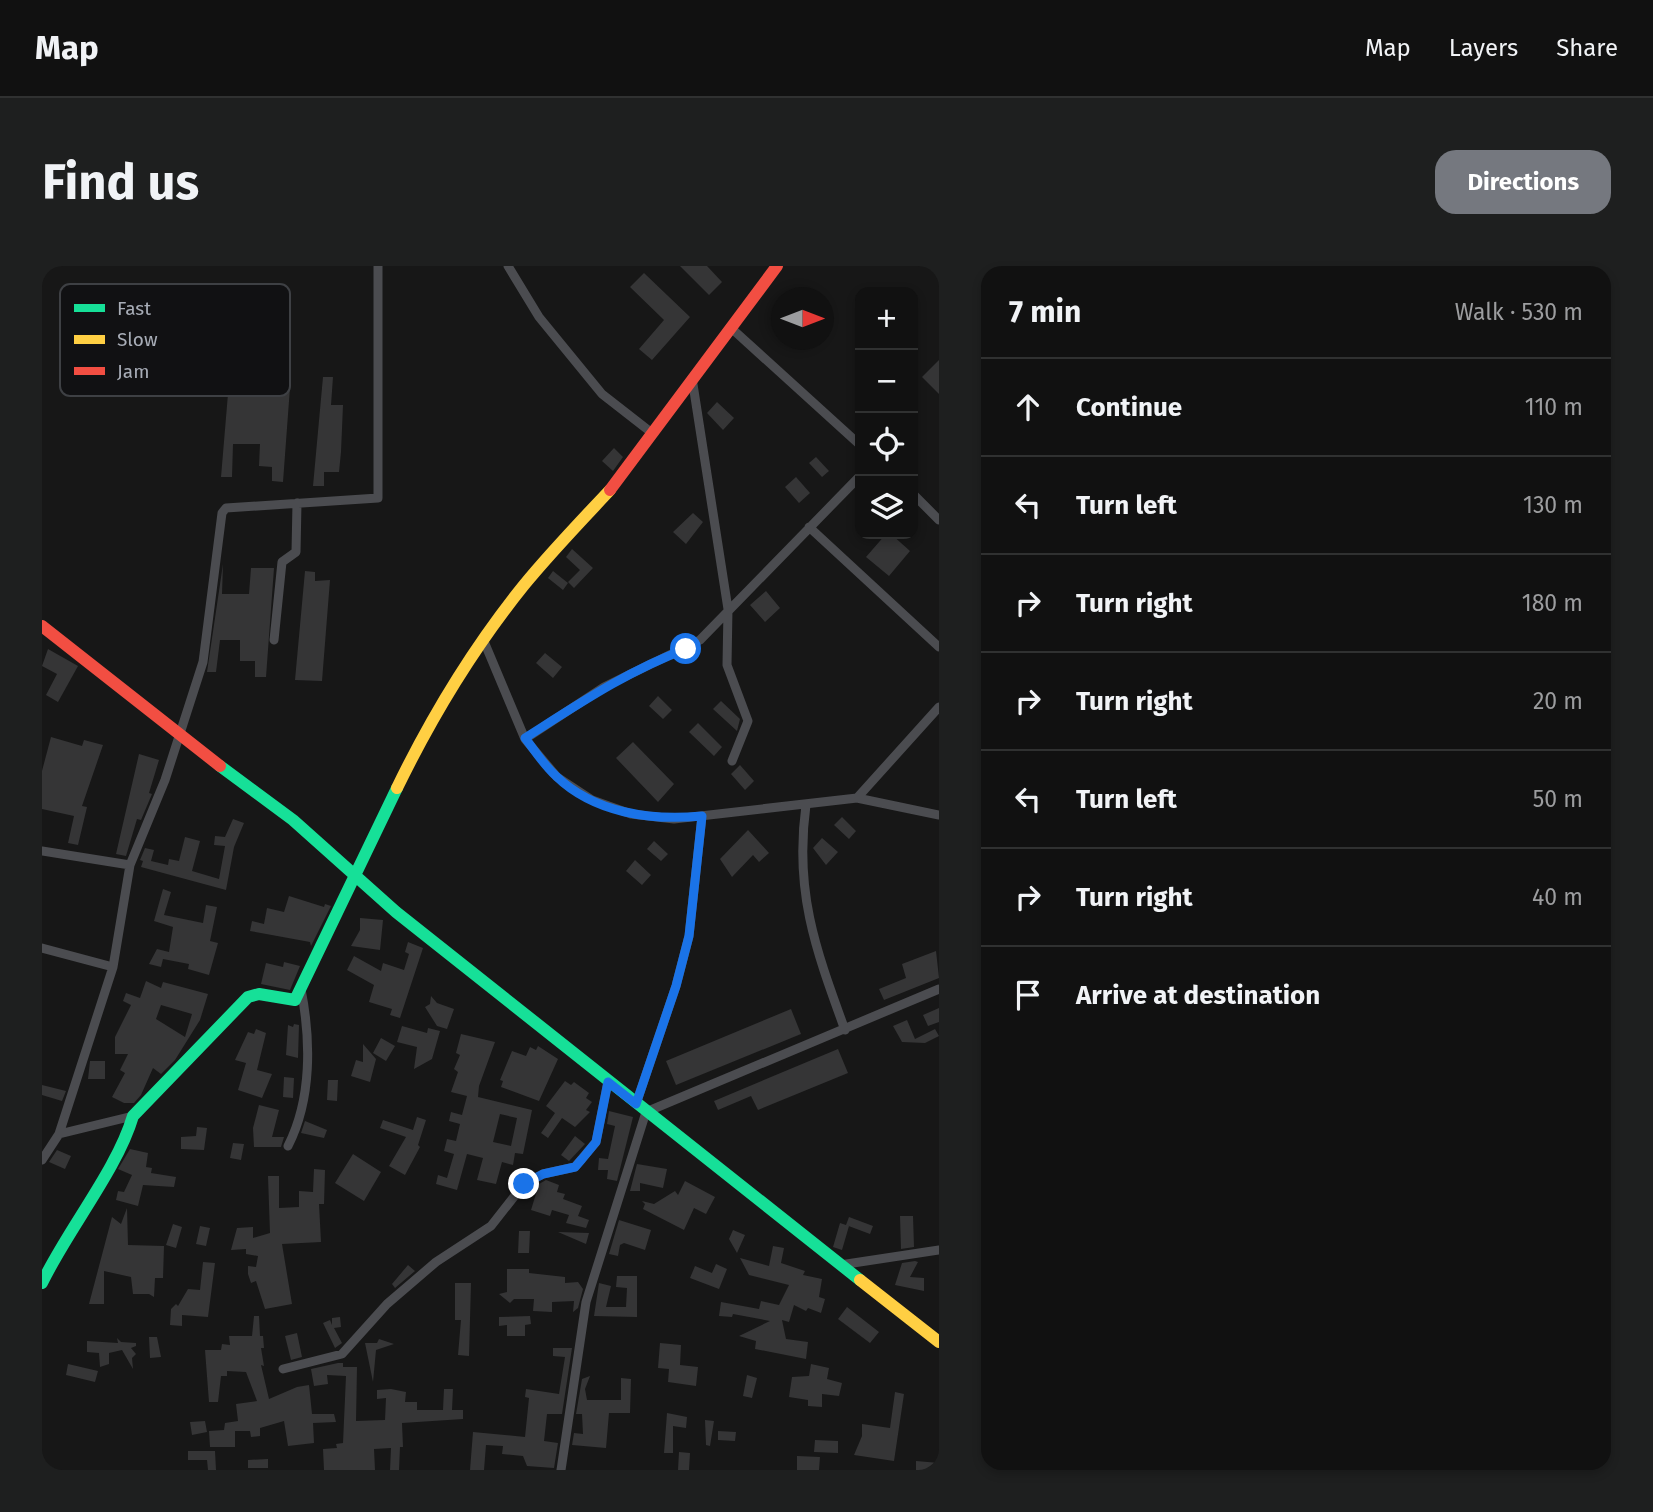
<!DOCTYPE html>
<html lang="en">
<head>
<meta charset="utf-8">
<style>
	body { margin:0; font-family:"Fira Sans",sans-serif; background:#1e1f1f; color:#f1f3f6 }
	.controls { position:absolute; right:21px; top:21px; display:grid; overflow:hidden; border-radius:14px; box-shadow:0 4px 10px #0003 }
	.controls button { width:63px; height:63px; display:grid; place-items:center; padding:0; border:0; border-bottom:2px solid #303131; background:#111; color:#f1f3f6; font:35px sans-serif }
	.compass { position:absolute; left:729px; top:21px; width:63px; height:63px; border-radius:50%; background:#111; box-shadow:0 4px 10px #0003; rotate:90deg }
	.stop { position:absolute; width:21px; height:21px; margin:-16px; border:5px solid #1a73e8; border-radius:50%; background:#fff }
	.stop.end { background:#1a73e8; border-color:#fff; box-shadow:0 2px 7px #0008 }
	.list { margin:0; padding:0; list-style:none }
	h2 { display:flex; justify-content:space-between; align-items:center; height:91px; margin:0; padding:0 28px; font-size:30px }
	h2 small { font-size:23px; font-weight:400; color:#9c9d9f }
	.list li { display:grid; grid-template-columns:46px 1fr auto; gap:21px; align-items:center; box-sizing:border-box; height:98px; padding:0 28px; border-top:2px solid #303131 }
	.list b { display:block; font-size:26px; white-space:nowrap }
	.list em { font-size:23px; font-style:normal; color:#9c9d9f }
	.icon { flex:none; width:38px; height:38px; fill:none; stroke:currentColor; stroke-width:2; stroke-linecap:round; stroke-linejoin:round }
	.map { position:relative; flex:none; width:897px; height:1204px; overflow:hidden; border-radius:21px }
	header { display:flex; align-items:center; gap:42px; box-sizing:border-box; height:98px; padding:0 35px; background:#111; border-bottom:2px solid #303131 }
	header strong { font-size:33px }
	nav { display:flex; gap:38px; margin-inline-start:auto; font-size:24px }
	.intro { display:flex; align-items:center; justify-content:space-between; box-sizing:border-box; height:168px; padding:0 42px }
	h1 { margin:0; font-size:49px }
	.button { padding:18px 32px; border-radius:21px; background:#75787f; color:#fff; font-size:24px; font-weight:700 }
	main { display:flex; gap:42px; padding:0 42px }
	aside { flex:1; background:#111; border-radius:21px; box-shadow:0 4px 10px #0003 }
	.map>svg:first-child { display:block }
</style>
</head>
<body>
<header>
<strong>Map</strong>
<nav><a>Map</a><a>Layers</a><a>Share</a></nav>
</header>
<div class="intro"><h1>Find us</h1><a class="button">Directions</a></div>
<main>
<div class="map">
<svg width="897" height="1204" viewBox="0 0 897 1204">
	<rect width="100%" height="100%" fill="#171717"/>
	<path fill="#353536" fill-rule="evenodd" d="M638 0H665L680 16 667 29Z
		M602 7 648 51 610 94 597 83 622 54 588 21Z
		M897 94V128L880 111Z
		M188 104 219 106V114L239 115V108H249L241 216 230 215V201L217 200 218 178H191L190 211H179Z
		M281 111H291L289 139H301L299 186 297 206H282V220H271Z
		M675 136 692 152 681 164 665 147Z
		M572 182 581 191 571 205 560 195Z
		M774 191 787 205 780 211 767 197Z
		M754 211 768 227 757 237 743 221Z
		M651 247 661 256 644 278 631 266Z
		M844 268H849L868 285 847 310 824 291Z
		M530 283 551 302 532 322 526 316 538 304 524 291Z
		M181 298 180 328H207L209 302H232L224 411H213V395H198V374H178L174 406H165Z
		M263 305 273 306V315L288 314 280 415 253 414Z
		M511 305 526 317 521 324 506 312Z
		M724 325 738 342 723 356 708 339Z
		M6 383 36 400 16 436 4 429 15 408 0 400Z
		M503 387 520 401 511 412 494 397Z
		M616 430 630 444 621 453 607 440Z
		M679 435 698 453 695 465 671 443Z
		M656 457 680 481 672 490 647 466Z
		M9 471 40 480 42 474 61 479 40 540 45 541 36 579 26 577 32 550 0 543V505Z
		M591 476 632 518 616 536 574 492Z
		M97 488 117 494 107 527 110 528 99 554 95 553 84 590 74 588Z
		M698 499 712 515 703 524 689 508Z
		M800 551 814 565 807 573 792 559Z
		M191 553 202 557 192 581 184 624 99 601 101 595 98 594 103 582 112 584 109 595 126 599 127 593 137 595 143 571 158 575 150 605 177 613 183 580 172 579 173 570 183 571Z
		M706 564 727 587 717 596 711 589 690 611 678 593Z
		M780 572 796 586 784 599 771 582Z
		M612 575 626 588 619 595 605 583Z
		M593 594 609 609 600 619 584 605Z
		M121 623 129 626 122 649 161 657 164 639 175 641 168 675 176 677 167 709 146 703 147 698 121 693 119 701 107 698 115 683 127 686 131 661 112 655Z
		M247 630 282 641 283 638 289 640 269 680 268 676 208 665 210 655 222 658 225 642 242 646Z
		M318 652 341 654 338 684 309 680 318 664Z
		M366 676 381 682 358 752 348 749 350 743 327 736 332 719 305 704 312 690 339 705 341 697 362 704 367 688 363 686Z
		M894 685 897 712 842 734 837 723 864 712 860 698Z
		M242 696 258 700 248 724 219 718 224 697 241 701Z
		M104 715 119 722 121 716 166 728 158 754 133 794 119 808 111 802 99 829 92 837H82L70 831 83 807 78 804 86 788H73V771L89 739 81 735 84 727 98 732ZM119 739 150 748 143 771 114 753Z
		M389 730 395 737 412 743 405 763 395 760 383 741 388 738Z
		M897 742V756L886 760 881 749Z
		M749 743 759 768 634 819 624 795Z
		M865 754 873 773 893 763 897 770 883 777 860 776 851 760Z
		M252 758 257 759 256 792 244 789 246 759 251 761Z
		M360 760 385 767 386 762 398 765 390 793 372 803 375 781 355 776Z
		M214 763 224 767 215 804 230 808 220 832 196 824 204 797 193 794 206 766 212 768Z
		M419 768 453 776 437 820 436 831 490 844 481 888 473 887 471 899 460 896 454 918 435 914 441 892 425 888 415 924 394 918 396 909 405 912 412 888 402 885 405 873 414 875 418 858 407 855 409 846 420 849 425 830 409 826 416 806 412 803 418 789 414 787ZM458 848 475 852 469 880 451 876Z
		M339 772 353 780 344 795 331 787Z
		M321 778 334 793 328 816 309 810 314 794 321 796Z
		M496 780 516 793 497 835 459 821 461 815 458 814 470 785 484 790 488 781 494 784Z
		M796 783 806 807 716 844 709 830 676 844 672 835Z
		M48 795H63V813H46Z
		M242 811 252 812 251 832 241 831Z
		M286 814H296L295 835 285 834Z
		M523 815 529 819 532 816 547 827 544 832 550 836 544 844 548 846 533 861 520 852 506 872 499 867 513 847 504 840Z
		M0 819 24 825 20 835 0 829Z
		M217 839 237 844 230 871H242L239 881H212L211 862Z
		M567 845 591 851 575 915 565 913 566 904H556L557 892 566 893 573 860 565 858Z
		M375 851 384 854 376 879 378 881 363 909 347 900 364 871 338 862 341 854 371 864Z
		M263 855 285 864 282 872 259 867Z
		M155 861 165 862 162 884 139 883V871L154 870Z
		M533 870 543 878 527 895 519 889Z
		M191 877 202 878 199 894 188 892Z
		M88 883 106 887 104 901 110 902 109 907 134 911 132 921 101 919 96 940 74 934 76 925 82 926 90 909 76 903Z
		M15 884 29 890 23 903 7 896Z
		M311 888 339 906 322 935 293 917Z
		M595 898 625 903 621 922 598 917V925H588Z
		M272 903 283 904 282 938H277L279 976 240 978 250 1038 223 1043 214 1015 209 1017 206 1008V1000L214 1001 216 990 204 988V983L189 984 195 962 211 961V972L228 967 226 910H237V942L257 941V925L271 926Z
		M504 914 517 919 515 926 523 928 521 933 540 940 536 950 547 954 544 962 524 957 527 949 510 944 508 950 489 944 497 918Z
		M643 915 673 931 664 948 652 942 642 964 601 943 603 938 600 935 612 938 633 925 636 929Z
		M85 942 86 979 122 980 121 1012H113L112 1031 107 1028H91L89 1011 62 1005V1038H47L70 951 79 958Z
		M858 950H871L872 981 859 983Z
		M807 951 831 960 828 968 804 959Z
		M577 954 609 964 603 984 582 977 578 979 576 990 567 988Z
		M798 957 807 960 800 984 791 981Z
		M131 958 140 961 134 982 124 979Z
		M158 960 168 962 164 980 154 978Z
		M691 964 703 969 695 987 687 973Z
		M477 965H488L487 987H476Z
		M516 966 547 967 544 978Z
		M731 980 742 982 739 997 763 1005 761 1009 780 1013 777 1031 783 1033 779 1047 766 1042 764 1045 752 1039 747 1056 740 1054 744 1073 766 1076 764 1093 713 1083 714 1075 697 1070 728 1055 691 1048 690 1051 677 1050 679 1036 717 1043 719 1035 737 1039 747 1019 707 1009 698 992 727 1000Z
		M873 995 876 996 868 1011 882 1012V1025L853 1019 860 997Z
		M161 996 173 997 166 1051 140 1049V1060L128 1059 129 1043 134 1038 136 1040 146 1023 158 1024Z
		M674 998 685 1003 677 1023 648 1012 653 1000 670 1007Z
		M366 999 373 1005 353 1022 350 1018Z
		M465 1003H487V1007L523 1011V1017L536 1016 541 1023 536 1042 531 1046 532 1035 510 1036V1046L491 1045 492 1033H472L468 1037 457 1028 465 1026Z
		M575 1010H595V1051L552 1050 557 1017 569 1020 564 1041H584L585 1022 574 1021Z
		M413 1017H429L427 1090 416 1089 419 1054H413Z
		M805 1041 837 1066 828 1077 796 1053Z
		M212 1050H217L218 1070H221L222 1082H219L222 1100 219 1099 227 1133 255 1121 267 1119 270 1148H292L294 1156 271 1157 272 1177 246 1180 242 1155 218 1162V1170L209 1171 208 1165H193V1181H168L167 1165 182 1164 183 1157 196 1155 194 1138 215 1135 204 1106 185 1105V1110H179L176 1136H167L163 1084H179L180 1078 188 1079 187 1070H210Z
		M488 1050 489 1058 483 1059V1070H465V1059L457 1060V1051Z
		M298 1051 299 1061 292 1062 300 1077 293 1082 281 1057 288 1054 290 1059V1052Z
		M255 1067 260 1091 249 1094 243 1070Z
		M107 1071H115L119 1091 108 1092Z
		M75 1072 79 1076 94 1077V1080L89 1082 94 1088 90 1092 91 1103 80 1084 67 1087V1098L58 1101 57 1087 45 1086V1075L76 1077Z
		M337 1073 352 1078 334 1084 331 1116 323 1077H335Z
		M618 1077 639 1079 638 1099 656 1101 654 1120 626 1116 627 1103 616 1102Z
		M511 1082H530L520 1148H505L502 1175 516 1177 512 1202 485 1200 481 1190 460 1188 461 1180 444 1179 442 1204H428L431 1166 483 1171 487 1132 483 1131 484 1123 517 1128 523 1091 511 1090Z
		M296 1097H301V1101H315L314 1155 343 1154 344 1132 335 1133V1124L349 1123 364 1126 363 1136H375V1144H401L402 1123H411L410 1144H421V1153L360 1157 361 1181H358L357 1204H348L349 1182 332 1183 333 1204H282L281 1183 295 1182 294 1178 301 1177 304 1110 285 1109 286 1118 272 1120 269 1103Z
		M26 1098 56 1105 53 1116 24 1109Z
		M769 1098 787 1102 785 1113 800 1117 797 1130 780 1128V1141L766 1140V1134L747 1131 750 1111 767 1110Z
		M705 1109 715 1112 710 1132 701 1130Z
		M548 1110 543 1123 545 1134H579V1112L589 1113 588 1147H567L564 1182 530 1179 532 1167 541 1168 540 1148H534L540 1113Z
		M853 1126 862 1128 852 1195 812 1189 820 1170V1158L848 1162Z
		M625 1147 645 1151 644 1162 631 1160V1187H622Z
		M663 1154 672 1155 668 1180 664 1179Z
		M163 1155 165 1166 150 1169 148 1156Z
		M676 1165 694 1166 693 1175 676 1174Z
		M773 1174 796 1175V1187L772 1186Z
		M146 1185H173L174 1204H166L165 1194H146Z
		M637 1186 648 1187 647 1204H636Z
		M755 1190 778 1191 777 1204H755Z
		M226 1193V1202H206V1194Z
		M874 1195 897 1197V1204H874Z"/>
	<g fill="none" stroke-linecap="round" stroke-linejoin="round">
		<path stroke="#4b4c50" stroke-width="9" d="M466 0 497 51 560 128 610 167
			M688 61 818 179
			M650 112 686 343 685 399 706 455 690 495
			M871 228 897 254
			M767 261 897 381
			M441 373 483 473 515 511 550 534 589 548 632 553 815 532 897 549
			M232 374 240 296 254 286 255 237
			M483 473 562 421 658 374 818 210
			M815 532 897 441
			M764 539C752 626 774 684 803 764
			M0 585 88 599
			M0 682 71 701
			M594 838 634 720 647 670 660 550
			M17 868 71 701 88 599 123 514 161 396 180 247 184 242 336 232V0
			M246 880C270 833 269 774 259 723
			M0 894 17 868 91 850
			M798 999 897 984
			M241 1103 300 1088 345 1038 394 996 449 960 482 918 501 908 533 901 554 876 566 815
			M519 1204 544 1036 604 846 897 723"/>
		<path stroke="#16e098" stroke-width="12" d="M178 500 251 554 354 646 818 1014
			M0 1017C26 963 75 904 91 850L206 731 217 728 253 734 355 522"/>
		<path stroke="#ffcf43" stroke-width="12" d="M355 522C390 450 432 381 482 319 509 286 539 255 568 224
			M818 1014 897 1076"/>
		<path stroke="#f24e42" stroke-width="12" d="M568 224 735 0
			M0 360 178 500"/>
	</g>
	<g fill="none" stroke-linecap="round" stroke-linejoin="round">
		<path stroke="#1a73e8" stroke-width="9" d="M482 918 501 908 533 901 540 893 554 876 566 816 594 838 634 720 647 670 660 550C609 555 552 547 514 510 502 499 493 485 483 472 535 439 585 405 644 383"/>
	</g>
	<rect x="18" y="18" width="230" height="112" rx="10" fill="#111113" stroke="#3e4044" stroke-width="2"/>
	<rect x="32" y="38" width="31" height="8" fill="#16e098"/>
	<rect x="32" y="69" width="31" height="9" fill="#ffcf43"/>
	<rect x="32" y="101" width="31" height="8" fill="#f24e42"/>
	<g font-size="19" fill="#a8adb7">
		<text x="75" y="49">Fast</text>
		<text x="75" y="80">Slow</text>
		<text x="75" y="112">Jam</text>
	</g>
</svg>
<div class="controls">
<button>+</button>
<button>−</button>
<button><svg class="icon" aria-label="locate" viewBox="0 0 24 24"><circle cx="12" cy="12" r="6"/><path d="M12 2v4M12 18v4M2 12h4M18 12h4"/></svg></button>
<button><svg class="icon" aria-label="layers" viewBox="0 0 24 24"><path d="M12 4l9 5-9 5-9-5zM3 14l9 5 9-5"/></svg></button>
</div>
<svg class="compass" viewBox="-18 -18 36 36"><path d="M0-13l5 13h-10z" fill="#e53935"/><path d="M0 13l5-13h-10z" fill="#9c9d9f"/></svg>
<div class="stop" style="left:644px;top:383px"></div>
<div class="stop end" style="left:482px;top:918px"></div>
</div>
<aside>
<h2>7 min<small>Walk · 530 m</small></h2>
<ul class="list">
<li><svg class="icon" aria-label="ahead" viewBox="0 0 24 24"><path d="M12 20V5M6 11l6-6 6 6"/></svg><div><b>Continue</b></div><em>110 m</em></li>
<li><svg class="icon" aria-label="left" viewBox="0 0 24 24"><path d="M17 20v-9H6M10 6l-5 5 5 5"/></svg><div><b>Turn left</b></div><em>130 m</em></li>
<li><svg class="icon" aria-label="right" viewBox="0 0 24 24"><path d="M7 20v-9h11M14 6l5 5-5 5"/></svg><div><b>Turn right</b></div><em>180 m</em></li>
<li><svg class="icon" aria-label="right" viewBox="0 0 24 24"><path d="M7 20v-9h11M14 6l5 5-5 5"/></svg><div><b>Turn right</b></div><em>20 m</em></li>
<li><svg class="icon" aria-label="left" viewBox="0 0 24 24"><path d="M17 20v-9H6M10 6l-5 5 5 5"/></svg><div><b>Turn left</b></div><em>50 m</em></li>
<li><svg class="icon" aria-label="right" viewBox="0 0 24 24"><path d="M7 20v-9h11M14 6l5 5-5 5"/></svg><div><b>Turn right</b></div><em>40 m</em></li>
<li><svg class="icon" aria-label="arrive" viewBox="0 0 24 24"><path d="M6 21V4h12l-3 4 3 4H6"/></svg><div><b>Arrive at destination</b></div></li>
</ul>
</aside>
</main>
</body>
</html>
